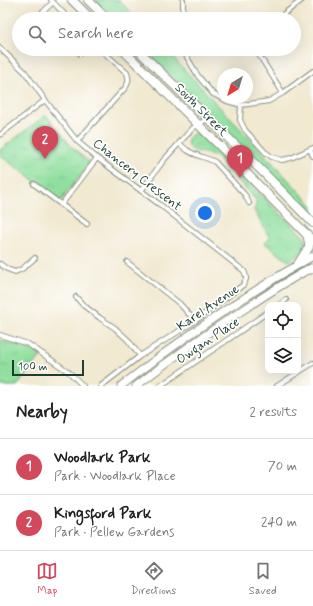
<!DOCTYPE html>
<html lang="en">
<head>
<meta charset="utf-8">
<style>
	body { margin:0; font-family:Mynerve,sans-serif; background:#f2f2f2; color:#222 }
	.controls { position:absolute; right:12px; bottom:12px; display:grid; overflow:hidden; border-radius:8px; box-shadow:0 4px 16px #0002 }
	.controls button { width:36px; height:36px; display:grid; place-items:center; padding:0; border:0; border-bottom:1px solid #e0e0e0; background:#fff; color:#222; font:20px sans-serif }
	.compass { position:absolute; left:217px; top:68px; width:36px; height:36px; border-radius:50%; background:#fff; box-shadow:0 4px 16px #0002; rotate:218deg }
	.scale { position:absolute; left:12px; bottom:10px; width:72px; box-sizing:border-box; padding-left:4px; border:2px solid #1f3d34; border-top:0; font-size:11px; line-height:14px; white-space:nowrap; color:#1f3d34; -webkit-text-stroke:3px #fff; paint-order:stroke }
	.you { position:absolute; left:205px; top:213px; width:14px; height:14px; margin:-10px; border:3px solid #fff; border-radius:50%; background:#1a73e8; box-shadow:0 0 0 6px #1a73e833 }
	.badge { display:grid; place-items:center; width:26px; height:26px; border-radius:50%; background:#d1495b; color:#fff; font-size:13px; font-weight:700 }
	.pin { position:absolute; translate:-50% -33px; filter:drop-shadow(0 1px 2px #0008) }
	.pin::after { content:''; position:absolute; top:21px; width:14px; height:12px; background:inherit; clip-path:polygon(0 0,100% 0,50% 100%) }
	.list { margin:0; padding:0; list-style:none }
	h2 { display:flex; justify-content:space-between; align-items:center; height:52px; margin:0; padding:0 16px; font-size:17px }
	h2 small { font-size:13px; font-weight:400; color:#767676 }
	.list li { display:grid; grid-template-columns:26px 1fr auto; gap:12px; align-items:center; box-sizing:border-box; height:56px; padding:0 16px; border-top:1px solid #e0e0e0 }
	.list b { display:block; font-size:15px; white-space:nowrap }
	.list p { margin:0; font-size:13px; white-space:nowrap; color:#767676 }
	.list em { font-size:13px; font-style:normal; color:#767676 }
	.icon { flex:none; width:22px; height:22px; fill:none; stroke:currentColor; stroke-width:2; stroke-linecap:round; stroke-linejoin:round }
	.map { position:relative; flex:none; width:313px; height:386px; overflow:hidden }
	.search { position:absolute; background:#fff; box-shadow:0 4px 16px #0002; left:12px; right:12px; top:12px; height:44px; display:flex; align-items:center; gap:10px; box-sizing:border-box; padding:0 14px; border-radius:22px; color:#767676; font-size:15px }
	.sheet { height:164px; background:#fff }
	nav { display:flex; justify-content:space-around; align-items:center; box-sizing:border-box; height:56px; border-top:1px solid #e0e0e0; background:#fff; font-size:11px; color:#767676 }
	nav a { display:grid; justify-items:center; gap:2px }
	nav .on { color:#d1495b }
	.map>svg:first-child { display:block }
</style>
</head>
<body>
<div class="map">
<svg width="313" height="386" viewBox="0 0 313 386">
	<defs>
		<pattern id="park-tufts" width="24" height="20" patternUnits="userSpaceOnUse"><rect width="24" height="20" fill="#90df9e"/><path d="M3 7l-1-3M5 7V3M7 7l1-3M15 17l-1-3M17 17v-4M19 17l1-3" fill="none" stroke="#7cc089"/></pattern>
	</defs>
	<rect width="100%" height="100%" fill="#fff"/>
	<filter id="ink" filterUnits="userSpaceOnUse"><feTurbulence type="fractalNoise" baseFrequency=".025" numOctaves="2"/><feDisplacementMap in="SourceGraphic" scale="8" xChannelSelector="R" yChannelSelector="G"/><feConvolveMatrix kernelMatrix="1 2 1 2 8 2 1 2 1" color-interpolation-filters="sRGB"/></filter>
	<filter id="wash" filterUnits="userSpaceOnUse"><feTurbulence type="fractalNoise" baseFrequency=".012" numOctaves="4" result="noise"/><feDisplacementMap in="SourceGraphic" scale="16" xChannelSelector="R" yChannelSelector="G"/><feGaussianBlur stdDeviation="0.9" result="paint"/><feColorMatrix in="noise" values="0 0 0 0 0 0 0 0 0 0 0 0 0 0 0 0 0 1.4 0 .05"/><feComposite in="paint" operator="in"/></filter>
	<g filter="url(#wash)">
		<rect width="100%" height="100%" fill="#f1e9d0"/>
		<path fill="#90df9e" stroke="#588e69" d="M95 0H119L137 19H114Z
			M144 49H165L313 206V215L309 214Z"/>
		<path fill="url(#park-tufts)" stroke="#588e69" d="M46 115 71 146 90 163 61 201 0 155V150Z
			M197 132 305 238C308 250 298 256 288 261L265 243 270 238 254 210 256 206V200L216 156 196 151 191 149 188 146C186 138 191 135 197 132Z
			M0 340 33 350 41 356 17 386H0Z"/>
	</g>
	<g filter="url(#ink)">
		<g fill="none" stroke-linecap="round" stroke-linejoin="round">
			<defs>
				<path id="street" d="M51 0 69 19
					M183 0V19
					M41 14 53 2
					M277 19 302 0
					M0 48 25 72 45 100 77 141 97 158 159 204 244 271C247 277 247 279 243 285L195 321 140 356 101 386
					M184 49V52L198 76 213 94 227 101 241 105 256 103 269 101 283 93 313 71
					M257 49 259 55 283 93
					M80 54 84 49
					M241 105 240 120 245 130 265 152 272 157 282 160 291 158 313 148
					M0 135 45 100
					M77 141 126 87C129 81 129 79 127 73L100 49
					M179 143C182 146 184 148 187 150 195 156 206 157 215 162L245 195 249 203
					M310 149 313 156
					M34 184 87 224
					M141 191 163 161 192 129 198 124 208 119
					M61 205 97 158
					M127 262 180 304 195 321
					M0 264 7 269 15 272 22 269 35 258
					M76 297 83 305 100 318 115 328 128 340 140 356
					M279 305 286 300
					M0 335 28 344 69 372 83 386
					M160 386 268 312
					M277 386 313 363"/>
				<path id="primary" d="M121 386C182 338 246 294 313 256
					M136 386C171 359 208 332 246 308 267 294 289 280 311 268"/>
				<path id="highway" d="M72 0 91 19
					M88 0 107 19
					M122 49 221 147 313 241
					M137 49 266 175 313 223
					M298 264 309 247V243L307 234
					M307 270 313 269"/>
			</defs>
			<use href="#street" stroke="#889382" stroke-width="6"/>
			<use href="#primary" stroke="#889382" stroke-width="9"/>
			<use href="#highway" stroke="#889382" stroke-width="10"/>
			<use href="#street" stroke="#fff" stroke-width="4"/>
			<use href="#primary" stroke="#fff" stroke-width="7"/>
			<use href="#highway" stroke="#fff" stroke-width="8"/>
		</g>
	</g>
	<g text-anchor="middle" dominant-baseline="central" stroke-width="3.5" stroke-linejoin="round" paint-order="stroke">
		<g font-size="13" fill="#1f3d34" stroke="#fff">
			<text transform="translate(201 110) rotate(45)">South Street</text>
			<text transform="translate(137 175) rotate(38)">Chancery Crescent</text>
			<text transform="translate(208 308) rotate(-34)">Karel Avenue</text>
			<text transform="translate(208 341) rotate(-34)">Owgan Place</text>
		</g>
	</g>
</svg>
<div class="controls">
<button><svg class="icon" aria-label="locate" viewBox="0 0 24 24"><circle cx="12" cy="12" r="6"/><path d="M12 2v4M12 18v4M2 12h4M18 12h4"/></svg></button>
<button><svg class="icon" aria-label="layers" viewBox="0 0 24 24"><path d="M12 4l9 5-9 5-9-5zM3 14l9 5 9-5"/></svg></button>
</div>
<svg class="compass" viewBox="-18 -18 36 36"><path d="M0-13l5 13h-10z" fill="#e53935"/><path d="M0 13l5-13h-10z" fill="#767676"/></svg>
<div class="scale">100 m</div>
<div class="you"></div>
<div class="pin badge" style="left:240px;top:178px">1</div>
<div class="pin badge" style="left:45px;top:159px">2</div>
<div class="search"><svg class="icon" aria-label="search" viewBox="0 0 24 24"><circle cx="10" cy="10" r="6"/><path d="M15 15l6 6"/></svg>Search here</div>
</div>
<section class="sheet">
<h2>Nearby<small>2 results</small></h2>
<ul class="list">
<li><span class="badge">1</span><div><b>Woodlark Park</b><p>Park · Woodlark Place</p></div><em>70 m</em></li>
<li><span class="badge">2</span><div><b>Kingsford Park</b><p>Park · Pellew Gardens</p></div><em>240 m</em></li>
</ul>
</section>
<nav>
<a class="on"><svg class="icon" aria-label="map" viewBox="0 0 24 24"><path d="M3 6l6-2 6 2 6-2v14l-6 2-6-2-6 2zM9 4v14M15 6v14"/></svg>Map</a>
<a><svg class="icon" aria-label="directions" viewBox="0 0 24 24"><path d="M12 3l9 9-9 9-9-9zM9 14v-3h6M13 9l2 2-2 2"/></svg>Directions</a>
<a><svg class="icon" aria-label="saved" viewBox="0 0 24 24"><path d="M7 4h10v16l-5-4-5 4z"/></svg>Saved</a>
</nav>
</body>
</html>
